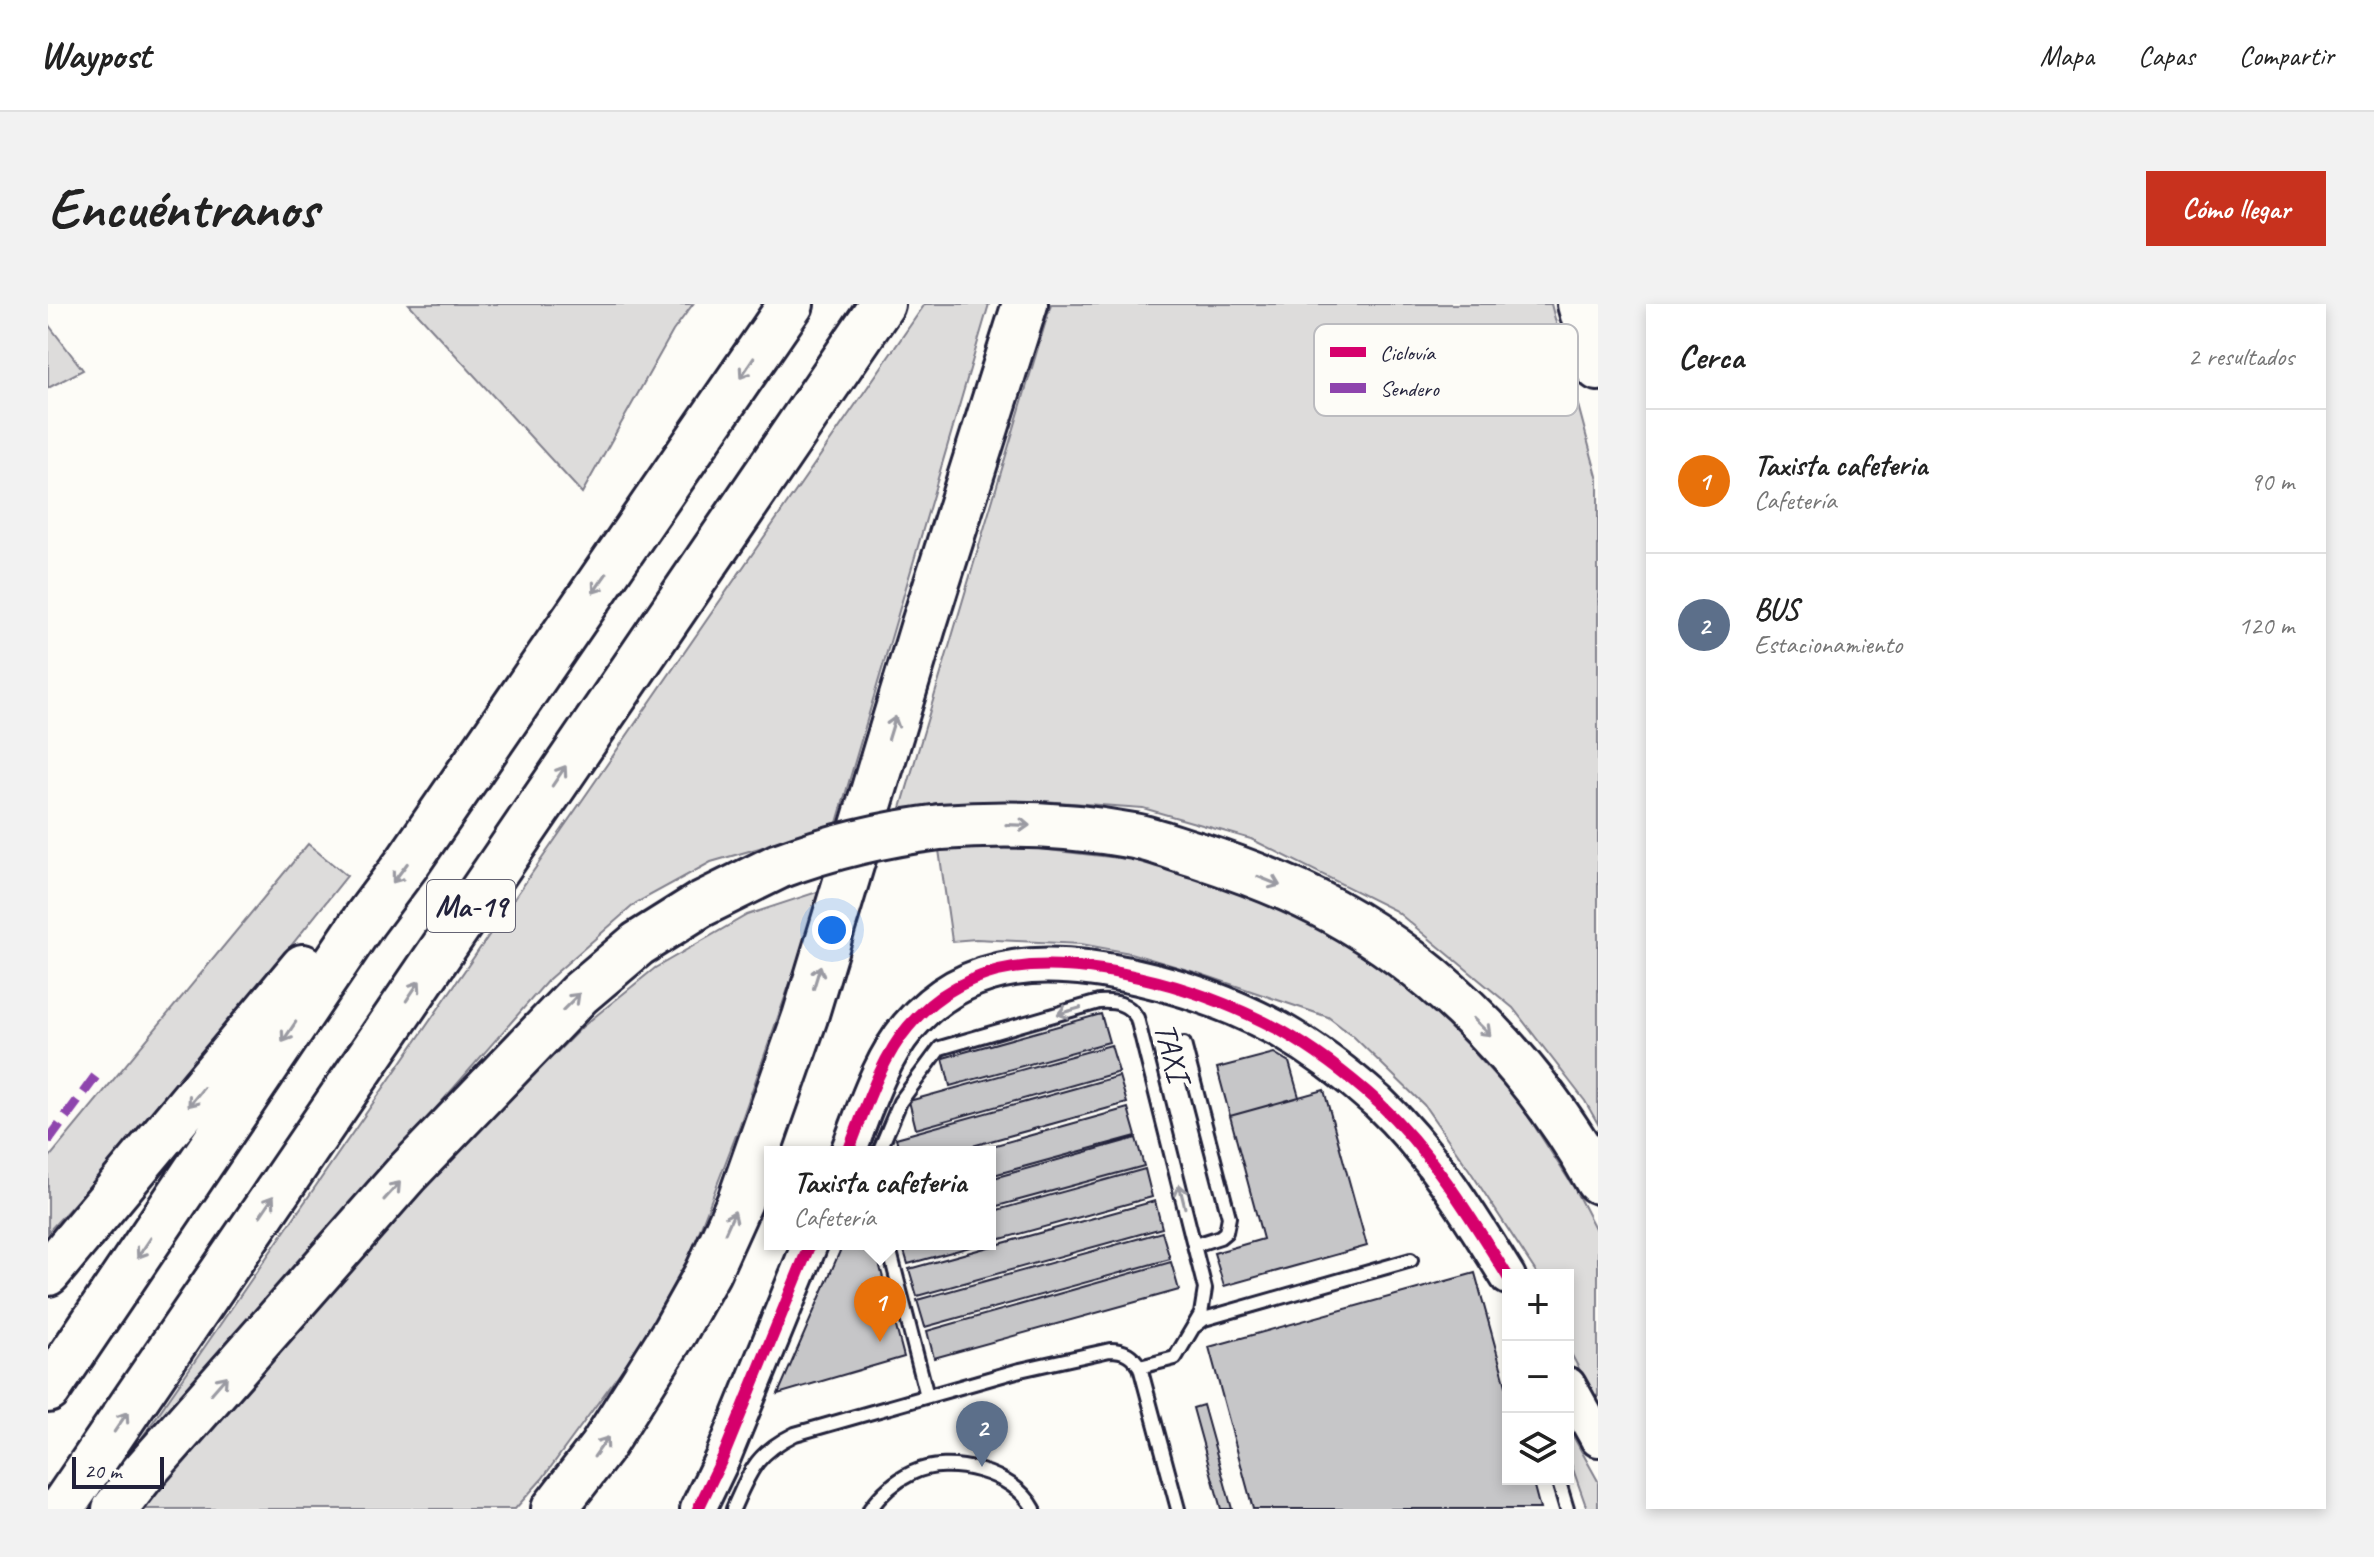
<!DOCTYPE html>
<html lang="es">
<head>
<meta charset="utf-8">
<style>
	body { margin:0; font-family:Caveat,sans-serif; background:#f2f2f2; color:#222 }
	.controls { position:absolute; right:24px; bottom:24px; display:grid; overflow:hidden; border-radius:0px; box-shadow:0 4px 12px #0003 }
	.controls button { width:72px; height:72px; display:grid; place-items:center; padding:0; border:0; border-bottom:2px solid #e0e0e0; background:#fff; color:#222; font:40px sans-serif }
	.scale { position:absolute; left:24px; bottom:20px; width:92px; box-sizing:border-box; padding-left:8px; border:4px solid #22223b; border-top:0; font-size:22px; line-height:28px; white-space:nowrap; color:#22223b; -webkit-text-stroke:6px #fdfcf7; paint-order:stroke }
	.you { position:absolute; left:784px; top:626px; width:28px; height:28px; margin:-20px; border:6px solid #fff; border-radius:50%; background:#1a73e8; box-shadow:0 0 0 12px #1a73e833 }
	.badge { display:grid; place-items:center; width:52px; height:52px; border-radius:50%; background:#c8321e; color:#fff; font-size:26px; font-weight:700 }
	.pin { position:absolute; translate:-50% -66px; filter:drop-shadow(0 2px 4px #0008) }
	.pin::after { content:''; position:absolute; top:42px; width:28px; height:24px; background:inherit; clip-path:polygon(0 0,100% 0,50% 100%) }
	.popup { position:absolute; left:716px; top:842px; width:232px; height:104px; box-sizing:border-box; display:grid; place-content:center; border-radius:0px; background:#fff; filter:drop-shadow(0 2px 6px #0005); font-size:26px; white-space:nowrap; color:#767676 }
	.popup b { font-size:30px; color:#222 }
	.popup::after { content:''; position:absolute; left:50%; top:100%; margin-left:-16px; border:16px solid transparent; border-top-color:#fff }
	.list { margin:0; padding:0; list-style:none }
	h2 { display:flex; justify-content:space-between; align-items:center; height:104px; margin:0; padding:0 32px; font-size:34px }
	h2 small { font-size:26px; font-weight:400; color:#767676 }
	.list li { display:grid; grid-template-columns:52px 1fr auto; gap:24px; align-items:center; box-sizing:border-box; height:144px; padding:0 32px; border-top:2px solid #e0e0e0 }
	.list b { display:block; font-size:30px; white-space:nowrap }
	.list p { margin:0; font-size:26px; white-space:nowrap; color:#767676 }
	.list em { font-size:26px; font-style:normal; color:#767676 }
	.icon { flex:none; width:44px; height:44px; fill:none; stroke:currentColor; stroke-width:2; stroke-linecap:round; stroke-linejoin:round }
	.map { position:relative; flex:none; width:1550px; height:1205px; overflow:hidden; border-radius:0px }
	header { display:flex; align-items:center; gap:48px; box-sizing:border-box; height:112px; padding:0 40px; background:#fff; border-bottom:2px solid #e0e0e0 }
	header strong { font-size:38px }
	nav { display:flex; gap:44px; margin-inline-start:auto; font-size:28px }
	.intro { display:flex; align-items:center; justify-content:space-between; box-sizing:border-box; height:192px; padding:0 48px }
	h1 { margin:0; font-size:56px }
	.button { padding:20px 36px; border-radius:0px; background:#c8321e; color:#fff; font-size:28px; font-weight:700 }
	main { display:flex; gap:48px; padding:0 48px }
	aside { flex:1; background:#fff; border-radius:0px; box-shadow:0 4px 12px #0003 }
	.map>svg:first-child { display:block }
</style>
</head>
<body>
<header>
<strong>Waypost</strong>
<nav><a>Mapa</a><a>Capas</a><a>Compartir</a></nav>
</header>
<div class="intro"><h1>Encuéntranos</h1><a class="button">Cómo llegar</a></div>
<main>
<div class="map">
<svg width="1550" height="1205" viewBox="0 0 1550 1205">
	<rect width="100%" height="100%" fill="#fdfcf7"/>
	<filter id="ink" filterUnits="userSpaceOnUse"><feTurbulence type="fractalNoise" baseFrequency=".0125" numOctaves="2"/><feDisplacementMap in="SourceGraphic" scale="16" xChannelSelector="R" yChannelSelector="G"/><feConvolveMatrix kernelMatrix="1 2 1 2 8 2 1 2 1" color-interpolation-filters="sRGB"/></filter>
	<g filter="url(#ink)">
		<path fill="#dddcdb" stroke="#807f8b" stroke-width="2" d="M361 0H645L625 27 534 189Z
			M877 0H941L788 522 663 558 588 599 501 675 73 1164Z
			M1003 0H1503L1550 176V820L1537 797 1465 704 1348 607 1203 535 1095 504 994 497 853 504Z
			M0 20 35 66 0 84Z
			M260 540 299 572 102 818 0 928V855Z
			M934 544 991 545 1089 556 1139 569 1228 601 1312 647 1349 674 1394 713 1471 798 1526 884 1550 930V1100L1520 1044V971H1490L1422 867 1376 801 1305 732 1280 713 1150 669 1082 649 1033 640 928 635 904 637 891 546Z
			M775 586 690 826 643 949 590 1044 494 1175 467 1205H96L204 1068 370 888 534 723 607 664 699 611Z
			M1520 1123 1550 1177V1205H1539L1520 1151Z"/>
		<path fill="#c6c6c8" stroke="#22223b" stroke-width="2" d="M1053 710 1061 738 902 782 895 754Z
			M1063 741 1071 768 868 825 861 797Z
			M1226 749 1241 758 1251 793 1182 812 1169 764Z
			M1071 772 1079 799 903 848H852L848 834Z
			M1276 786 1319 942 1176 982 1166 949 1215 935 1182 812Z
			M1080 804 1088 832 942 872V848H923Z
			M1088 834 1096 862 942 904V875Z
			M1097 865 1104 893 942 938V908Z
			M1107 897 1114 924 869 992 861 965Z
			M1114 928 1122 955 877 1023 869 996Z
			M795 940H826L856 1053 730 1090Z
			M854 940H933L860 960Z
			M1123 958 1131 986 886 1054 879 1027Z
			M1427 969 1460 1089V1175H1484L1492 1205H1205L1161 1043Z
			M1155 1101 1184 1205H1173L1145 1104Z"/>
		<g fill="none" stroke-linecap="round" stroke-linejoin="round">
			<defs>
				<path id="lane" d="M1136 740 1181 913 1178 928 1172 933 1147 941
					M831 848 852 798 892 744 1051 698C1067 697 1080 699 1089 714L1157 985 1153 1010 1127 1054 1092 1063
					M840 940 879 1092
					M1147 1022 1156 1015 1363 956
					M1510 1175 1519 1205
					M685 1205C702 1167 708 1149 747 1130L972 1066 1062 1046C1077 1046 1084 1051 1092 1063L1130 1205
					M822 1205C833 1190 847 1177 864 1169 901 1151 966 1168 986 1205"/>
				<path id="secondary" d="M800 848C816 808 832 756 860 723 921 651 1006 654 1090 673 1140 684 1187 702 1232 726 1267 746 1300 771 1330 798 1384 849 1421 910 1460 973
					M1520 1081 1550 1135
					M650 1205 675 1153 762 940"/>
				<path id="highway" d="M1532 0 1550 64
					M892 523C956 518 1022 520 1086 532 1107 536 1129 545 1150 551 1196 566 1242 583 1285 607 1396 668 1489 767 1550 877
					M0 969 255 663
					M0 1086 316 617 360 558 743 0
					M13 1205 834 0
					M67 1205 95 1169 358 870 531 690 590 640 652 601 731 562
					M506 1205 553 1144 627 1027 660 968 692 897 757 713 875 323 977 0"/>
			</defs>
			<use href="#lane" stroke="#22223b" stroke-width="18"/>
			<use href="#secondary" stroke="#22223b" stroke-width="40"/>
			<use href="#highway" stroke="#22223b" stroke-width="50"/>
			<use href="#lane" stroke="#fdfcf7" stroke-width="12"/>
			<use href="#secondary" stroke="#fdfcf7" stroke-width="34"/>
			<use href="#highway" stroke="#fdfcf7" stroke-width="44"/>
			<defs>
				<path id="highway-bridge" d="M731 562C784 542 836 530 892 523"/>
			</defs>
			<use href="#highway-bridge" stroke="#22223b" stroke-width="50" stroke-linecap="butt"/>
			<use href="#highway-bridge" stroke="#fdfcf7" stroke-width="44"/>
			<path stroke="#8e44ad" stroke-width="10" stroke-dasharray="20 10" stroke-linecap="butt" d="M0 837 50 769"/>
			<defs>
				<path id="cycleway" d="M800 848C816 808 832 756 860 723 921 651 1006 654 1090 673 1140 684 1187 702 1232 726 1267 746 1300 771 1330 798 1384 849 1421 910 1460 973
					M650 1205 675 1153 762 940"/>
			</defs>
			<use href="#cycleway" stroke="#fdfcf7" stroke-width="17"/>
			<use href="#cycleway" stroke="#d6006c" stroke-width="12"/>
		</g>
		<defs><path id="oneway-shaft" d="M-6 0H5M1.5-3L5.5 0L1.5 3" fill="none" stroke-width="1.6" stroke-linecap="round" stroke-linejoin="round" transform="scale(2)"/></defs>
		<g stroke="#9a9aa2">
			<use href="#oneway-shaft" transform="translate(699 64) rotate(124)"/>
			<use href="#oneway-shaft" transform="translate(552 279) rotate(125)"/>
			<use href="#oneway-shaft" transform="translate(844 424) rotate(-73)"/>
			<use href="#oneway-shaft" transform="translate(511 472) rotate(-56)"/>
			<use href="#oneway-shaft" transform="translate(970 521) rotate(2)"/>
			<use href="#oneway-shaft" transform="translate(352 569) rotate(127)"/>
			<use href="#oneway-shaft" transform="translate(1221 577) rotate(22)"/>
			<use href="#oneway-shaft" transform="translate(769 673) rotate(-73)"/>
			<use href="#oneway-shaft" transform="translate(365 687) rotate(-56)"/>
			<use href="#oneway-shaft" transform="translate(523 698) rotate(-45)"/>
			<use href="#oneway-shaft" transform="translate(1021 707) rotate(164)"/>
			<use href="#oneway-shaft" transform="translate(1434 723) rotate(45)"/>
			<use href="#oneway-shaft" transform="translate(241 728) rotate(124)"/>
			<use href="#oneway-shaft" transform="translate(148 793) rotate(129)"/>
			<use href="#oneway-shaft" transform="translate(344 887) rotate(-48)"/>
			<use href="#oneway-shaft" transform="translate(1134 892) rotate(-104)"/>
			<use href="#oneway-shaft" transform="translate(219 902) rotate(-56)"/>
			<use href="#oneway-shaft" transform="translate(682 918) rotate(-66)"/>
			<use href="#oneway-shaft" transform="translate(96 944) rotate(124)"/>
			<use href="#oneway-shaft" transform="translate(171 1081) rotate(-49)"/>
			<use href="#oneway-shaft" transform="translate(73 1118) rotate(-56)"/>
			<use href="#oneway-shaft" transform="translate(553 1143) rotate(-55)"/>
		</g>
	</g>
	<g text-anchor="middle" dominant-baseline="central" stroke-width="8" stroke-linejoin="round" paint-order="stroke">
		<rect fill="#fdfcf7" stroke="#646373" stroke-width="2" x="379" y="576" width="88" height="52" rx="6"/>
		<g font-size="30" font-weight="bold" fill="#22223b">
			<text x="423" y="602">Ma-19</text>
		</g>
		<g font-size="32" fill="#22223b" stroke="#fdfcf7">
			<text transform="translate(1124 748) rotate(75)">TAXI</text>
		</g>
	</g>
	<rect x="1266" y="20" width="264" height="92" rx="12" fill="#fdfcf7" stroke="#bbbbbf" stroke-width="2"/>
	<rect x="1282" y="43" width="36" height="10" fill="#d6006c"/>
	<rect x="1282" y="79" width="36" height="10" fill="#8e44ad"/>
	<g font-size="22" fill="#22223b">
		<text x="1332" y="56">Ciclovía</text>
		<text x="1332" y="92">Sendero</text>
	</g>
</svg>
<div class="controls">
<button>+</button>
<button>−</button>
<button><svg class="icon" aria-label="layers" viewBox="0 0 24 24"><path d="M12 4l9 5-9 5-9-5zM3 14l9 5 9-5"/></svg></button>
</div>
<div class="scale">20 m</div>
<div class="you"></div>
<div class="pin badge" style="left:832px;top:1038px;background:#e8710a">1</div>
<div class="popup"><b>Taxista cafeteria</b>Cafetería</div>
<div class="pin badge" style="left:934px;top:1163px;background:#5c6f8a">2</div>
</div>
<aside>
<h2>Cerca<small>2 resultados</small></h2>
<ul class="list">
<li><span class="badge" style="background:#e8710a">1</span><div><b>Taxista cafeteria</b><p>Cafetería</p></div><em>90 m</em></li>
<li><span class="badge" style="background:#5c6f8a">2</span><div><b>BUS</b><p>Estacionamiento</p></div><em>120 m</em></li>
</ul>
</aside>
</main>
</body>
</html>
